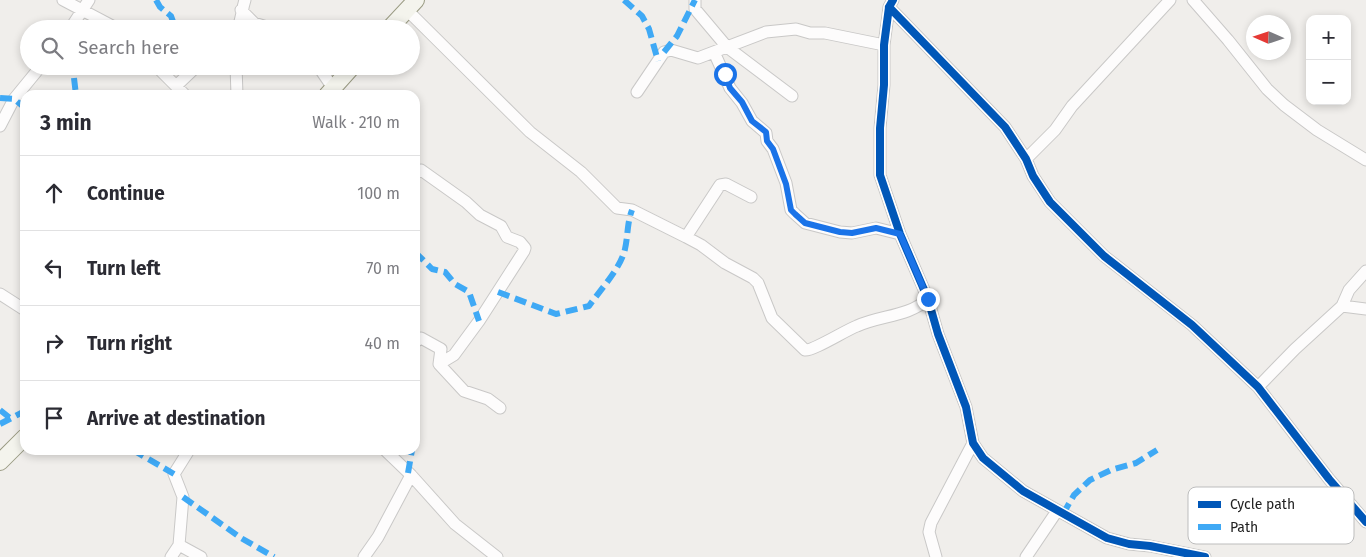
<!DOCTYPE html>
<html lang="en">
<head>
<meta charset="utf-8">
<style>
	body { margin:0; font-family:"Fira Sans",sans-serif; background:#f2f2f3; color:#2b2b33 }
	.controls { position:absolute; right:15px; top:15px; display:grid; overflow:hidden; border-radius:10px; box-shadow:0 2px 8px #0003 }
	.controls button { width:45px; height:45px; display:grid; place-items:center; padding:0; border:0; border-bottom:1px solid #e1e1e2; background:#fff; color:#2b2b33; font:25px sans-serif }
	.compass { position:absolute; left:1246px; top:15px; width:45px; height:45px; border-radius:50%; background:#fff; box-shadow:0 2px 8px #0003; rotate:273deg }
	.stop { position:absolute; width:15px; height:15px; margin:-11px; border:4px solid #1a73e8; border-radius:50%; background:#fff }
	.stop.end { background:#1a73e8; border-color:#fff; box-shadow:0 1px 5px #0008 }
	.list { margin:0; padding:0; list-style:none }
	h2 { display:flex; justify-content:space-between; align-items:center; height:65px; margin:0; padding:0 20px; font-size:21px }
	h2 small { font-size:16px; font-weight:400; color:#7c7c81 }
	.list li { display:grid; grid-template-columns:32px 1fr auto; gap:15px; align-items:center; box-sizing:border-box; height:75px; padding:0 20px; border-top:1px solid #e1e1e2 }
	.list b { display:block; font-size:19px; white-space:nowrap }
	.list em { font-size:16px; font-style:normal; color:#7c7c81 }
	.icon { flex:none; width:28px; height:28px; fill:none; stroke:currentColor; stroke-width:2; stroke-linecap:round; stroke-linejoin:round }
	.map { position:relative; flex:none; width:1366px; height:557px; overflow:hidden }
	.search { position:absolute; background:#fff; box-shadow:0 2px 8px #0003; left:20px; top:20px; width:400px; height:55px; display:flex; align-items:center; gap:12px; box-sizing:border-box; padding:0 18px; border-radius:28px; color:#7c7c81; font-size:19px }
	.panel { position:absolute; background:#fff; box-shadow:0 2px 8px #0003; left:20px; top:90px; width:400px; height:365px; border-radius:15px }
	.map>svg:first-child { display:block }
</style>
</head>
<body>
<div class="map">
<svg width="1366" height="557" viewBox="0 0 1366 557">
	<rect width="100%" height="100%" fill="#f0eeeb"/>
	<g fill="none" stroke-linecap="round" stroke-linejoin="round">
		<defs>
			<path id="street" d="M63 0 118 29
				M695 0V9L727 47 792 96
				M893 0 889 7 884 45V85L880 128V175L900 234 928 299 938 334 966 407 973 443 983 458 1023 491 1107 538 1129 544 1150 546 1205 557
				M1193 0 1228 40 1267 89 1284 105 1317 130 1366 160
				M889 7 1005 127 1026 159 1033 176 1050 202 1104 256 1192 325 1258 387 1329 479 1366 522
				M241 10 254 23 273 29
				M407 10 530 132 581 172 617 208 632 210 686 237 701 245 725 263 753 278 758 283 772 318 805 350C813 351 846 330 857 326 881 315 908 317 928 299
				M70 29 89 0
				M237 29C243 17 241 12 245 0
				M714 52 730 88 742 103 752 121 766 133 767 141 773 149 786 183 791 210 795 214 805 223 840 232 852 233 876 228 900 234
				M156 66 185 95
				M236 66 237 95
				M318 66 333 88
				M176 86 197 66
				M637 92 664 52 671 50 698 58 766 32 796 29 810 33H825L884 45
				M0 126 14 99 41 66
				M1026 159 1055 130 1072 106 1170 0
				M415 172 421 170 466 202 480 215 501 226 507 237 520 242 525 248 524 251 479 321 454 355 439 364
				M686 237 720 185 726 184 751 197
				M0 294 25 310
				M1342 306 1366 309
				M415 342 421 338 441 349 439 364 464 391 488 399 500 408
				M1258 387 1295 349 1342 306 1349 290 1366 271
				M385 450 411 475 455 524 497 557
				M179 545 201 557
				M171 557 179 545 183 497 174 474 189 450
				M364 557 378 537 411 475
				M936 557 929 532 931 523 973 443
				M1026 557 1057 511"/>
			<path id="secondary" d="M389 29 416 0
				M327 95 353 66
				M0 462 25 437"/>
		</defs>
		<use href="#street" stroke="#c9c8c7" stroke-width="13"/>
		<use href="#secondary" stroke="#999a82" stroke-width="18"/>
		<use href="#street" stroke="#fdfcfc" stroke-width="11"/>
		<use href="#secondary" stroke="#f4f4ed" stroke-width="16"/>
		<path stroke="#3fa9f5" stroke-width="6" stroke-dasharray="12 6" stroke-linecap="butt" d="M156 0 160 7 171 16 175 27 178 29
			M624 0 642 16 649 29 658 61
			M664 52 677 36 695 0
			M74 78 76 95
			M0 98 14 99 25 108
			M415 252 432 269 445 272 455 284 469 292 479 321
			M498 292 556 314 589 306C600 290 621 268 625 249 628 236 627 223 632 210
			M0 410 10 418
			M0 424 25 411
			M133 450 174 474
			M408 473 412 450
			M183 497 241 538 274 557
			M1063 514 1074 495 1090 480 1111 470 1136 463 1157 450"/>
		<defs>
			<path id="cycleway" d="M893 0 889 7 884 45V85L880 128V175L900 234 928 299 938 334 966 407 973 443 983 458 1023 491 1107 538 1129 544 1150 546 1205 557
				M889 7 1005 127 1026 159 1033 176 1050 202 1104 256 1192 325 1258 387 1329 479 1366 522"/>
		</defs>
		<use href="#cycleway" stroke="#fff" stroke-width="11"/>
		<use href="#cycleway" stroke="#0057b8" stroke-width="8"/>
	</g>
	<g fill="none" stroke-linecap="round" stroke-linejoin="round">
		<path stroke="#1a73e8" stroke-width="6" d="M725 74 730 88 742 102 752 121 766 132 767 141 773 149 786 184 791 210 795 214 805 223 840 232 852 233 876 228 900 234 928 299"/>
	</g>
	<rect x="1188" y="487" width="166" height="57" rx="8" fill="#fff" stroke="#bdbdbd" stroke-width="1"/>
	<rect x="1198" y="501" width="23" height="7" fill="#0057b8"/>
	<rect x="1198" y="524" width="23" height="6" fill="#3fa9f5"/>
	<g font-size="14" fill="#222">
		<text x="1230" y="509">Cycle path</text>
		<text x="1230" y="532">Path</text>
	</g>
</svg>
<div class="controls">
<button>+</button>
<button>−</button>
</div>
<svg class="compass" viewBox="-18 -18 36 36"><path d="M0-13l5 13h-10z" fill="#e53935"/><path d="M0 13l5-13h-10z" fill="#7c7c81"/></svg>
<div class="stop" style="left:725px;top:74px"></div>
<div class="stop end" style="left:928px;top:299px"></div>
<div class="search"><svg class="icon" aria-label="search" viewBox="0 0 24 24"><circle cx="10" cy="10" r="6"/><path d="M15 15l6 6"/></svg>Search here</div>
<section class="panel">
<h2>3 min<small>Walk · 210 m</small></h2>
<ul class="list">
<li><svg class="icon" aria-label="ahead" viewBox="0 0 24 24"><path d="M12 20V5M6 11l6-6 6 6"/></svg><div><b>Continue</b></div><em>100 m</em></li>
<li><svg class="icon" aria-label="left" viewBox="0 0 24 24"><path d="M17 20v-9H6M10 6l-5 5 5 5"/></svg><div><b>Turn left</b></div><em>70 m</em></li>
<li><svg class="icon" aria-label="right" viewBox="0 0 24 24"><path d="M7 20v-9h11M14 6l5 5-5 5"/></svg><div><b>Turn right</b></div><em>40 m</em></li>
<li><svg class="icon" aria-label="arrive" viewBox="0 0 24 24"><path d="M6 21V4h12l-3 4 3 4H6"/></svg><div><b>Arrive at destination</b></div></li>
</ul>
</section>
</div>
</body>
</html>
